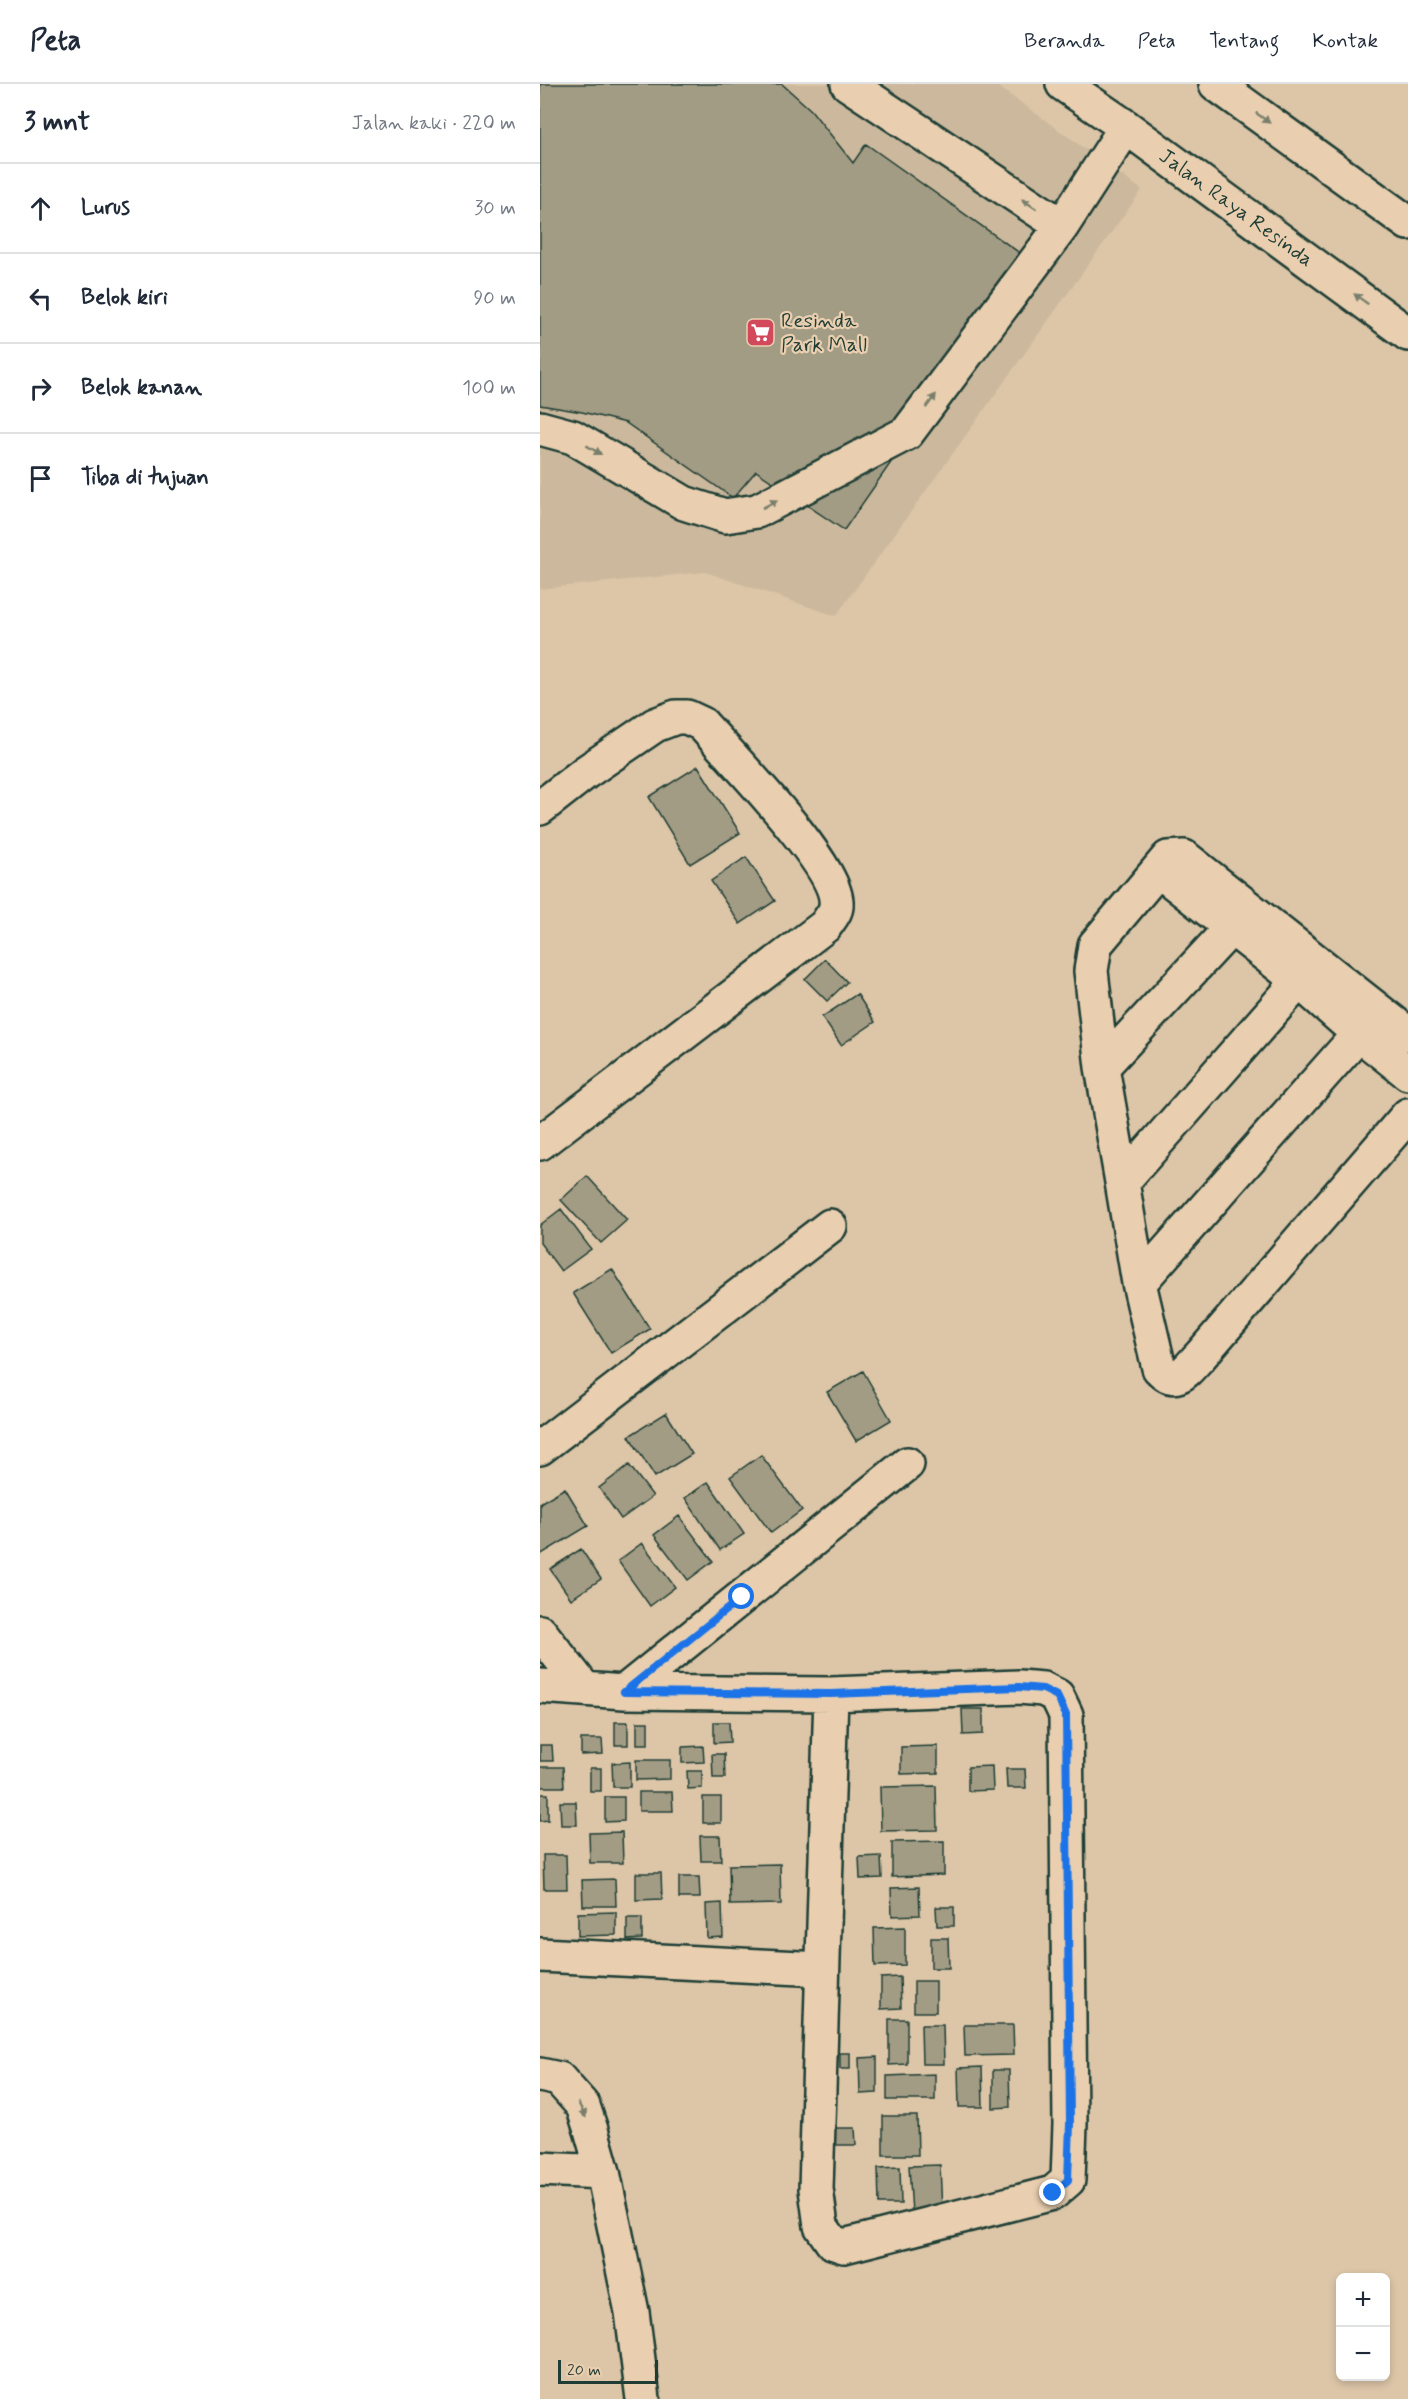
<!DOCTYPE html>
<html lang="id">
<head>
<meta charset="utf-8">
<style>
	body { margin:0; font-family:Mynerve,sans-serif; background:#f2f2f3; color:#1f2937 }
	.controls { position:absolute; right:18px; bottom:18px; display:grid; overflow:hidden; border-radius:9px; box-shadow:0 3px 9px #0003 }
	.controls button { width:54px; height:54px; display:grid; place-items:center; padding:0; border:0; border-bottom:2px solid #e0e1e3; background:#fff; color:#1f2937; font:30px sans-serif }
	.scale { position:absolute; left:18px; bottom:15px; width:100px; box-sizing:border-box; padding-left:6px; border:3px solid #1f3d34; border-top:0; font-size:16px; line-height:21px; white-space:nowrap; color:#1f3d34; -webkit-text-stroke:4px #e9cfb0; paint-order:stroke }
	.stop { position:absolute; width:18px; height:18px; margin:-14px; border:4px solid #1a73e8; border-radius:50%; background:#fff }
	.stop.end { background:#1a73e8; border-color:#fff; box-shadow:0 2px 6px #0008 }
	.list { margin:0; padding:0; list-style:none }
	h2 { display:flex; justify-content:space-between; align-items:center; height:78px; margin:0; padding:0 24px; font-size:26px }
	h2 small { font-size:20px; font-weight:400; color:#747a83 }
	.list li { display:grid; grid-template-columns:39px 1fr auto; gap:18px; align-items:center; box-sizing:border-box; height:90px; padding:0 24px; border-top:2px solid #e0e1e3 }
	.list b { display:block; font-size:22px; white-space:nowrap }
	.list em { font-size:20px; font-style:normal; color:#747a83 }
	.icon { flex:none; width:33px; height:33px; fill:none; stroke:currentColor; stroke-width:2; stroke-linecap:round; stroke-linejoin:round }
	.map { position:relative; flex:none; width:868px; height:2315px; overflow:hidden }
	header { display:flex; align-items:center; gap:36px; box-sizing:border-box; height:84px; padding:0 30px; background:#fff; border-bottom:2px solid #e0e1e3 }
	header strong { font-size:28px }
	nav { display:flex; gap:33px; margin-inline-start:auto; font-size:21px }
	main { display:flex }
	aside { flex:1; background:#fff }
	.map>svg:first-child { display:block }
</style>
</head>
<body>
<header>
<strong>Peta</strong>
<nav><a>Beranda</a><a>Peta</a><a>Tentang</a><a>Kontak</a></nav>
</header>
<main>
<aside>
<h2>3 mnt<small>Jalan kaki · 220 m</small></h2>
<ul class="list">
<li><svg class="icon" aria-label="ahead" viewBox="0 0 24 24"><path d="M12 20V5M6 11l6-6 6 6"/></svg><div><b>Lurus</b></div><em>30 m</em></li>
<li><svg class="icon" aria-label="left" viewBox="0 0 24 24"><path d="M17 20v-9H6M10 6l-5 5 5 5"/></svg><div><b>Belok kiri</b></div><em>90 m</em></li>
<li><svg class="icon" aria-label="right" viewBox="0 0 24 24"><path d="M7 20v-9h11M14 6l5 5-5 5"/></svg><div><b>Belok kanan</b></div><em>100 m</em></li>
<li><svg class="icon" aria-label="arrive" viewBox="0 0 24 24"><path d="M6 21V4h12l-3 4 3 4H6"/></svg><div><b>Tiba di tujuan</b></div></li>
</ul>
</aside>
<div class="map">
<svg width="868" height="2315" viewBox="0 0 868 2315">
	<rect width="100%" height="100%" fill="#ddc6a8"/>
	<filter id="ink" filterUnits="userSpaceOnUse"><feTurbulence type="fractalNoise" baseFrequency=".0167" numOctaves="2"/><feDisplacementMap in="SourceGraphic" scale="12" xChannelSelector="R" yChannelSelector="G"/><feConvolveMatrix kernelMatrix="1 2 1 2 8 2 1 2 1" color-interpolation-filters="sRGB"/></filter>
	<g filter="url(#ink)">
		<path fill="#ccb99d" d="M0 0H455L602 106 296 532 165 488 0 505Z"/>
		<path fill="#a39c84" stroke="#1f3d34" stroke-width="1.5" d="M0 0H242L271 26 313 79 326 60 491 177 304 446 216 387 193 414 86 339 42 328 0 321Z
			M158 682 200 749 150 780 109 713Z
			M206 773 235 817 200 840 171 797Z
			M285 875 307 898 287 917 265 895Z
			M317 910 335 938 301 961 282 933Z
			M47 1092 87 1136 61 1159 21 1116Z
			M21 1125 51 1165 21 1187 0 1159V1141Z
			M72 1185 110 1245 71 1269 33 1209Z
			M323 1287 351 1336 316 1357 287 1308Z
			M126 1329 152 1370 115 1393 89 1352Z
			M221 1371 262 1426 231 1449 190 1393Z
			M89 1381 113 1412 81 1435 59 1404Z
			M168 1398 204 1450 180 1466 145 1414Z
			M25 1404 48 1442 0 1471V1419Z
			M139 1432 173 1477 148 1496 114 1451Z
			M102 1459 135 1503 110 1522 78 1477Z
			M41 1465 61 1495 31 1515 10 1485Z
			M422 1625H443V1650L423 1651Z
			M75 1638H88V1661H75Z
			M97 1638H108V1660H97Z
			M174 1638H189L190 1658 174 1659Z
			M41 1655H62L63 1670 41 1671Z
			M0 1661H12L13 1677H0Z
			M163 1662 164 1678 142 1679V1663Z
			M398 1662V1689L361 1690V1663Z
			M172 1670H184L185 1694H173Z
			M96 1676H130V1695L96 1696Z
			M90 1678V1703H73L72 1679Z
			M452 1682 453 1706 428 1707V1683Z
			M0 1683H23L24 1703H0Z
			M50 1684H61V1707H50Z
			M466 1685H485L486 1704H467Z
			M147 1687H162V1704L148 1705Z
			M396 1702 397 1746 341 1747 340 1703Z
			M99 1708H132L133 1727H99Z
			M0 1710H8V1736L0 1737Z
			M65 1713H84V1737L65 1738Z
			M163 1713H181V1739H163Z
			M20 1718H36L37 1741H21Z
			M82 1748 83 1779H50L49 1749Z
			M160 1752H180L181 1777H161Z
			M404 1757V1791L352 1793V1758Z
			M3 1771H26L27 1805H4Z
			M341 1772 342 1794 320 1795 319 1773Z
			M240 1780 241 1820 190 1821 189 1781Z
			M96 1789H121L122 1815 96 1816Z
			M139 1793H159L160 1814H139Z
			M75 1795 76 1822H43L42 1796Z
			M379 1803 380 1831 352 1832 351 1804Z
			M182 1819 183 1853 167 1854 166 1820Z
			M396 1823H414V1842H397Z
			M76 1828V1851L38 1852V1829Z
			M87 1834H102V1855L87 1856Z
			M365 1843V1881L335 1882 334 1844Z
			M391 1854H408L409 1884H391Z
			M360 1893 361 1924 341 1925V1894Z
			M374 1897H396V1928H374Z
			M349 1935H367V1980L349 1981Z
			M381 1941H403L404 1980H382Z
			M424 1941H473L474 1971 425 1972Z
			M300 1969H310V1985H300Z
			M337 1973V2009L320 2010 319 1974Z
			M442 1983 443 2023H419L418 1984Z
			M453 1986H469L470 2023 453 2024Z
			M395 1990V2016H347V1992Z
			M343 2032H377L378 2071H343Z
			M293 2044H315L316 2061H293Z
			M400 2081 402 2128 372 2129 369 2082Z
			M360 2083 361 2120H339L338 2084Z"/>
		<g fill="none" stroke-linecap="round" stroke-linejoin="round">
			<defs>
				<path id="minor" d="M523 0 586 43 868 250
					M676 0 868 139
					M522 142 586 43
					M0 344 33 353 144 419 185 432 217 427 367 349 522 142 308 0
					M0 724 46 688 115 641 136 633H147L162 640C189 671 301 784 296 822 296 828 289 836 285 842L0 1059
					M618 786 759 897 819 950 868 989
					M868 950 644 773 628 774 555 861 551 887 562 983 582 1098 599 1199 619 1284C637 1304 647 1285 661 1271L868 1031
					M562 983 691 844
					M582 1098 759 897
					M599 1199 819 950
					M0 1364 290 1142
					M0 1548 43 1603
					M0 1602 84 1608 291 1610 479 1603 503 1605 517 1612 526 1631 530 2040 528 2096 513 2109 304 2162 292 2158 281 2142 276 2105 291 1610
					M84 1608 367 1380
					M0 1871 282 1885
					M0 1991 19 1995 43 2022 51 2046 63 2088 92 2228 103 2315
					M0 2085 63 2088"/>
			</defs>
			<use href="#minor" stroke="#1f3d34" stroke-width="38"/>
			<use href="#minor" stroke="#e9cfb0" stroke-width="33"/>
		</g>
		<defs><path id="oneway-solid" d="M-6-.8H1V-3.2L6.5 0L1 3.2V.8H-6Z" transform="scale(1.5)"/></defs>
		<g fill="#7a7f6c">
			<use href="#oneway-solid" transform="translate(723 34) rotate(36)"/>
			<use href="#oneway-solid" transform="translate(489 120) rotate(-146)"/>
			<use href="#oneway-solid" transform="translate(821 215) rotate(-144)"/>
			<use href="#oneway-solid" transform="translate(391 317) rotate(-53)"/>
			<use href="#oneway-solid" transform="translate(54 366) rotate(31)"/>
			<use href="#oneway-solid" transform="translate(230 420) rotate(-27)"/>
			<use href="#oneway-solid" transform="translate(42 2026) rotate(63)"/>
		</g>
	</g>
	<g fill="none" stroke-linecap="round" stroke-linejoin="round" filter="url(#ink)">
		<path stroke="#1a73e8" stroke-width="8" d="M202 1513 84 1608 291 1610 479 1603 503 1605 517 1612 526 1631 530 2040 528 2096 513 2109"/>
	</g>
	<defs>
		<symbol id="supermarket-square" viewBox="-11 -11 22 22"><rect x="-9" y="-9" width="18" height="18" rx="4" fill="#d1495b" stroke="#e9cfb0"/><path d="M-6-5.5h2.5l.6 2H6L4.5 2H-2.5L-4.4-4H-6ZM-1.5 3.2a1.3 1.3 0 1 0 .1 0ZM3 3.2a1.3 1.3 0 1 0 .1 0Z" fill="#fff"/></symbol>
	</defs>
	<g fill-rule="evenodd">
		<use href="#supermarket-square" x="204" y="232" width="33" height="33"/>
	</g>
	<g text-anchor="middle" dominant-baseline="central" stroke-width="4.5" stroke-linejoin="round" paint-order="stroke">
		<g font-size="21" fill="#1f3d34" stroke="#e9cfb0">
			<text transform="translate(696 124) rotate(36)">Jalan Raya Resinda</text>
		</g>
		<g font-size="21" fill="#1f3d34" stroke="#e9cfb0" text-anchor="start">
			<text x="241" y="237">Resinda<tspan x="241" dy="24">Park Mall</tspan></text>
		</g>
	</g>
</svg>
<div class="controls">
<button>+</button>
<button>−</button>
</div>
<div class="scale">20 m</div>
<div class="stop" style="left:202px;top:1513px"></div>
<div class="stop end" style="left:513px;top:2109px"></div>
</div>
</main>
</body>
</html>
